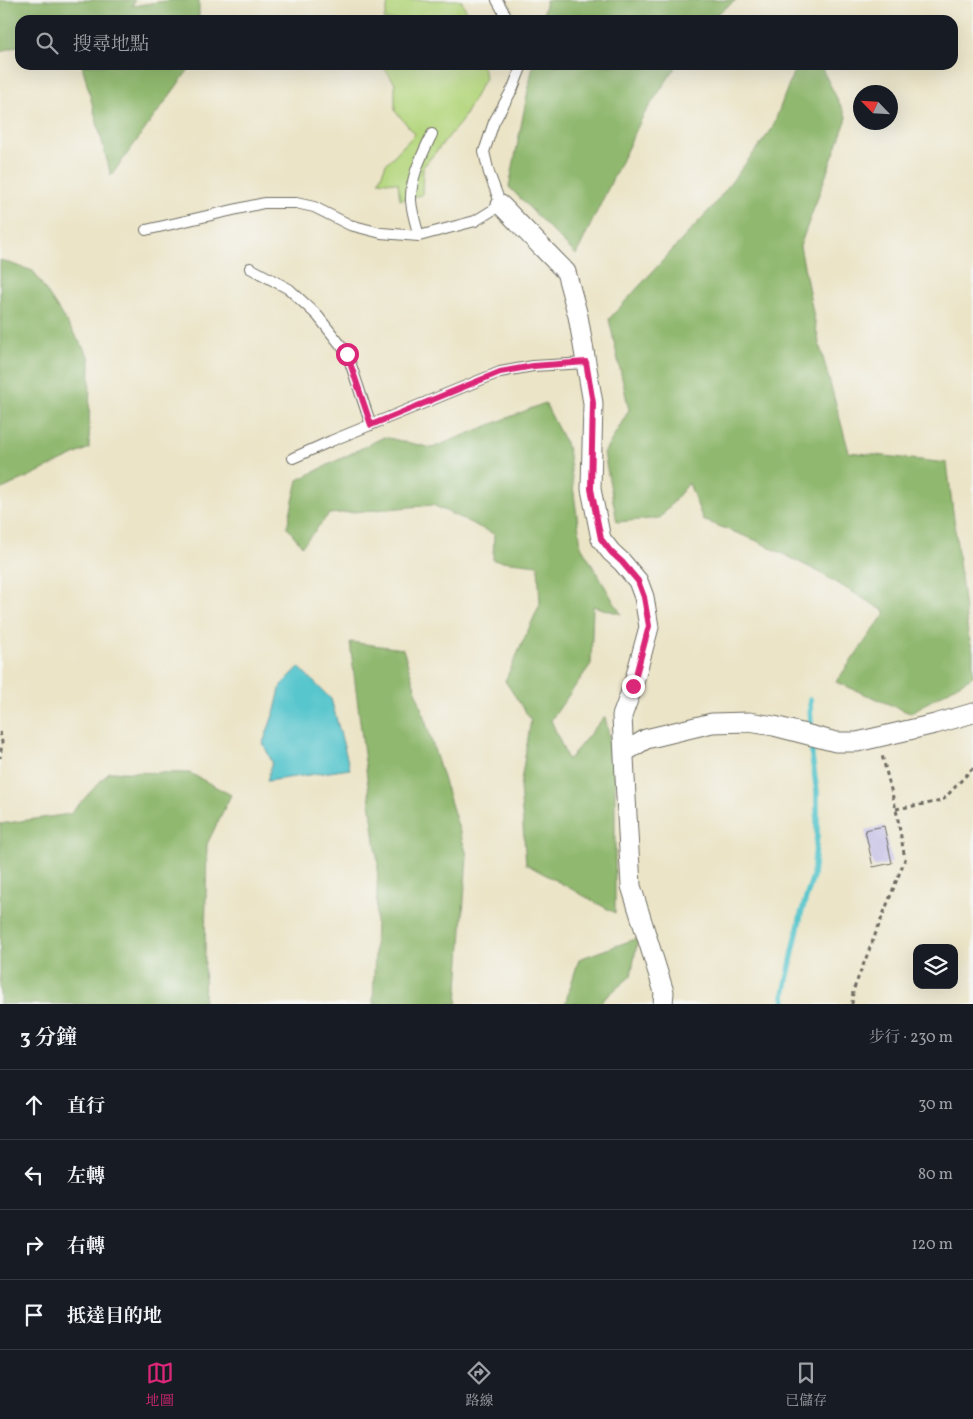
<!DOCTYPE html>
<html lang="zh-TW">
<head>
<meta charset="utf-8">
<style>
	body { margin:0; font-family:Vollkorn,"Noto Serif TC",serif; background:#20242c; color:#f1f3f6 }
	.controls { position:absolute; right:15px; bottom:15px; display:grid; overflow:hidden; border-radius:10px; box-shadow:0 5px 20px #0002 }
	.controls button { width:45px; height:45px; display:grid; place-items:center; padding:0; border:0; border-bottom:1px solid #363941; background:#171b24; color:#f1f3f6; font:25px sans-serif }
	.compass { position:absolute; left:853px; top:85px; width:45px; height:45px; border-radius:50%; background:#171b24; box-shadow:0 5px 20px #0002; rotate:295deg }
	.stop { position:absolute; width:15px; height:15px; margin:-11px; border:4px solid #db2777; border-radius:50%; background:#fff }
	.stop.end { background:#db2777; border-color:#fff; box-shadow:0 1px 5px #0008 }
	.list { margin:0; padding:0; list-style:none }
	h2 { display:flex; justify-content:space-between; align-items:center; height:65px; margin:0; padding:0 20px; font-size:21px }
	h2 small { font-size:16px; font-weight:400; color:#9ea1a6 }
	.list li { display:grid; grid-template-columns:32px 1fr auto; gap:15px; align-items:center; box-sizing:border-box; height:70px; padding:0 20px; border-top:1px solid #363941 }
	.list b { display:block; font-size:19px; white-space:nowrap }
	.list em { font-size:16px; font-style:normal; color:#9ea1a6 }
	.icon { flex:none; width:28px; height:28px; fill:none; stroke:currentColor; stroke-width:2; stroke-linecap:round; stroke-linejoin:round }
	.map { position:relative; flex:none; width:973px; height:1004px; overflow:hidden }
	.search { position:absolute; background:#171b24; box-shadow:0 5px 20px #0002; left:15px; right:15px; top:15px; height:55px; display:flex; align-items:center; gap:12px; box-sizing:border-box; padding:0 18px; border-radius:15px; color:#9ea1a6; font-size:19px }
	.sheet { height:345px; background:#171b24 }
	nav { display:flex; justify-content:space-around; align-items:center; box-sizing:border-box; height:70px; border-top:1px solid #363941; background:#171b24; font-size:14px; color:#9ea1a6 }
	nav a { display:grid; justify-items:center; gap:2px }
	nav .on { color:#db2777 }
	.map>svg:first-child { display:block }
</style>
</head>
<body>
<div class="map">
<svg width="973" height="1004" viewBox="0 0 973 1004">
	<rect width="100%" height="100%" fill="#f6f6f2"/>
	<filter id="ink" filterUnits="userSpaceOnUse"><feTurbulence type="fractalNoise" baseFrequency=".02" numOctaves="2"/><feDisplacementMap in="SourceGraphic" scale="10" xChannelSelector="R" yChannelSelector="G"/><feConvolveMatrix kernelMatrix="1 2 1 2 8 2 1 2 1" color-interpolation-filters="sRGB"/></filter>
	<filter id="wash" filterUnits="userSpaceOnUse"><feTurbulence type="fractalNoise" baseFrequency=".0096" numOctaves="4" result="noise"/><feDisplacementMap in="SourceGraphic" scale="20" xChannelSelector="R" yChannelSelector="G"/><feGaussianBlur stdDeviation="1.12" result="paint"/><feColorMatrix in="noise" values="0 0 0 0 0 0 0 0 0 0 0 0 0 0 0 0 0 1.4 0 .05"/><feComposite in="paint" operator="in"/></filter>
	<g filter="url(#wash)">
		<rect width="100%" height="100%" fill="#ebe4c7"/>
		<path fill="#b5d77f" stroke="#708155" d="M389 0H461L471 20H384Z
			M382 65H483L485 78 461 122 423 167 422 195 400 200 398 183 379 181 386 164 415 134 395 111V83Z"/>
		<path fill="#90b86e" stroke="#5e724c" d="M0 0H135L132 6 172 0H199V20H20V45L0 52Z
			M546 0H736L709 20H542Z
			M82 65H192L111 176Z
			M533 65H677L643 116 576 255 509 187Z
			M796 65H820L847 118 800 246 819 343 849 452 947 463 968 634 973 651V676L910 713 836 682 886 612 815 570 755 540 703 520 689 483 660 518 617 522 604 453 629 410 609 319 713 206 772 129Z
			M0 260 33 271 90 358 89 448 0 490Z
			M545 403 568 448 581 546 621 614 593 606 591 664 551 720 568 760 605 716 615 766V913L526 864 520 787 531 720 505 681 540 604 538 565 493 560 494 534 433 505 329 514 302 546 287 527 298 480 384 437 432 448Z
			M350 642 403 649 467 855 457 1004H373L378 865Z
			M109 772 190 773 231 795 207 844 204 1004H0V824L70 814Z
			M638 938 631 976 598 1004H565L579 959Z"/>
		<path fill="#59c6cd" stroke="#42787c" d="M299 667 331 699 350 769 267 781 272 762 263 743 275 710 281 685Z"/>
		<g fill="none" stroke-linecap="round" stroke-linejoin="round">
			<path stroke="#59c6cd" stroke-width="5.5" d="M785 1004 784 994 801 914 813 876 817 835V792L812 757 810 700"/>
		</g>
		<g id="blocks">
			<path fill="#b9b3e4" d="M884 826 892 863 873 867 865 830Z"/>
		</g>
	</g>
	<g filter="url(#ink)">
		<use href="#blocks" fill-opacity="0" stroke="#6e6c62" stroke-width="1"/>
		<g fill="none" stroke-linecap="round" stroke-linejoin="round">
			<defs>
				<path id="lane" d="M497 0 508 20
					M146 230 264 203H296L314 207 350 225 381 233 419 236 475 221 501 205 489 173 484 152 494 122 513 88 522 65
					M419 236C416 225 412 213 411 201 410 178 422 155 432 134
					M250 268 289 289 317 315 347 353 371 425
					M293 458 331 441 500 372 533 366 586 363"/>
				<path id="street" d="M501 205 566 272 578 316 593 403 591 489 601 539 611 552 622 562 638 581 644 597 649 627 633 686 622 716 626 797 631 886 664 992 663 1004
					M625 752 646 739 712 723 749 722 774 726 836 742H857L935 724 973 713"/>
			</defs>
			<use href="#lane" stroke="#6e6c62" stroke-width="12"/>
			<use href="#street" stroke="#6e6c62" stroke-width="21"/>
			<path stroke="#6e6c62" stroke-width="3" stroke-dasharray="4 4" stroke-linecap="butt" d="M0 732 2 742 0 758
				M896 809 942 801 973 768
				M852 1004 853 991 905 859 896 809 882 755"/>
			<use href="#lane" stroke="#fff" stroke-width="10"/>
			<use href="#street" stroke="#fff" stroke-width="19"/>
		</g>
	</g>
	<g fill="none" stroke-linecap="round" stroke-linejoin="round" filter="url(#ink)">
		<path stroke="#db2777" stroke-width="6" d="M347 354 371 425 500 372 533 366 586 362 593 403 591 489 601 539 611 552 622 562 638 581 644 597 649 626 633 686"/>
	</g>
</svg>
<div class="controls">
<button><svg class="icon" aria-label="layers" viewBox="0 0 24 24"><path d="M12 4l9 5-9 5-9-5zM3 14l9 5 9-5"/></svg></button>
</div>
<svg class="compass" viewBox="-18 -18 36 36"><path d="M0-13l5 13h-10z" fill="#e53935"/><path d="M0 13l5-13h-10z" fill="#9ea1a6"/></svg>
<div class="stop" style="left:347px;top:354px"></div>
<div class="stop end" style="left:633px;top:686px"></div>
<div class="search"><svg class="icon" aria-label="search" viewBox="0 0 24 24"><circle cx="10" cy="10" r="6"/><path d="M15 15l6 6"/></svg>搜尋地點</div>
</div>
<section class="sheet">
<h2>3 分鐘<small>步行 · 230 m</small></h2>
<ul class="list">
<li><svg class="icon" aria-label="ahead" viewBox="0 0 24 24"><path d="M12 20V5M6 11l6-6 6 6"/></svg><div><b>直行</b></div><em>30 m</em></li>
<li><svg class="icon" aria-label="left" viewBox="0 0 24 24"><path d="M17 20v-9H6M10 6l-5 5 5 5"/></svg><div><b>左轉</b></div><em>80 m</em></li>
<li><svg class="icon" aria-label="right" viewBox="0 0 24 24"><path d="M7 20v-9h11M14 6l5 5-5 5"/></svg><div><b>右轉</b></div><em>120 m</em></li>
<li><svg class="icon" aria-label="arrive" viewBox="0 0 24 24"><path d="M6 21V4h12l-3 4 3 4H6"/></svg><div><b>抵達目的地</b></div></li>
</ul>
</section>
<nav>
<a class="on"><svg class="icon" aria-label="map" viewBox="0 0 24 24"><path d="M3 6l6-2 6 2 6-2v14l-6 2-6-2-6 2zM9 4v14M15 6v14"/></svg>地圖</a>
<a><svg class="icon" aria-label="directions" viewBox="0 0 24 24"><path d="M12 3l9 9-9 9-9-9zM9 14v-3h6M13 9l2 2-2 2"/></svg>路線</a>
<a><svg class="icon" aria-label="saved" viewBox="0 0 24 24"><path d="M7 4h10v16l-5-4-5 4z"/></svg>已儲存</a>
</nav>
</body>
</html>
